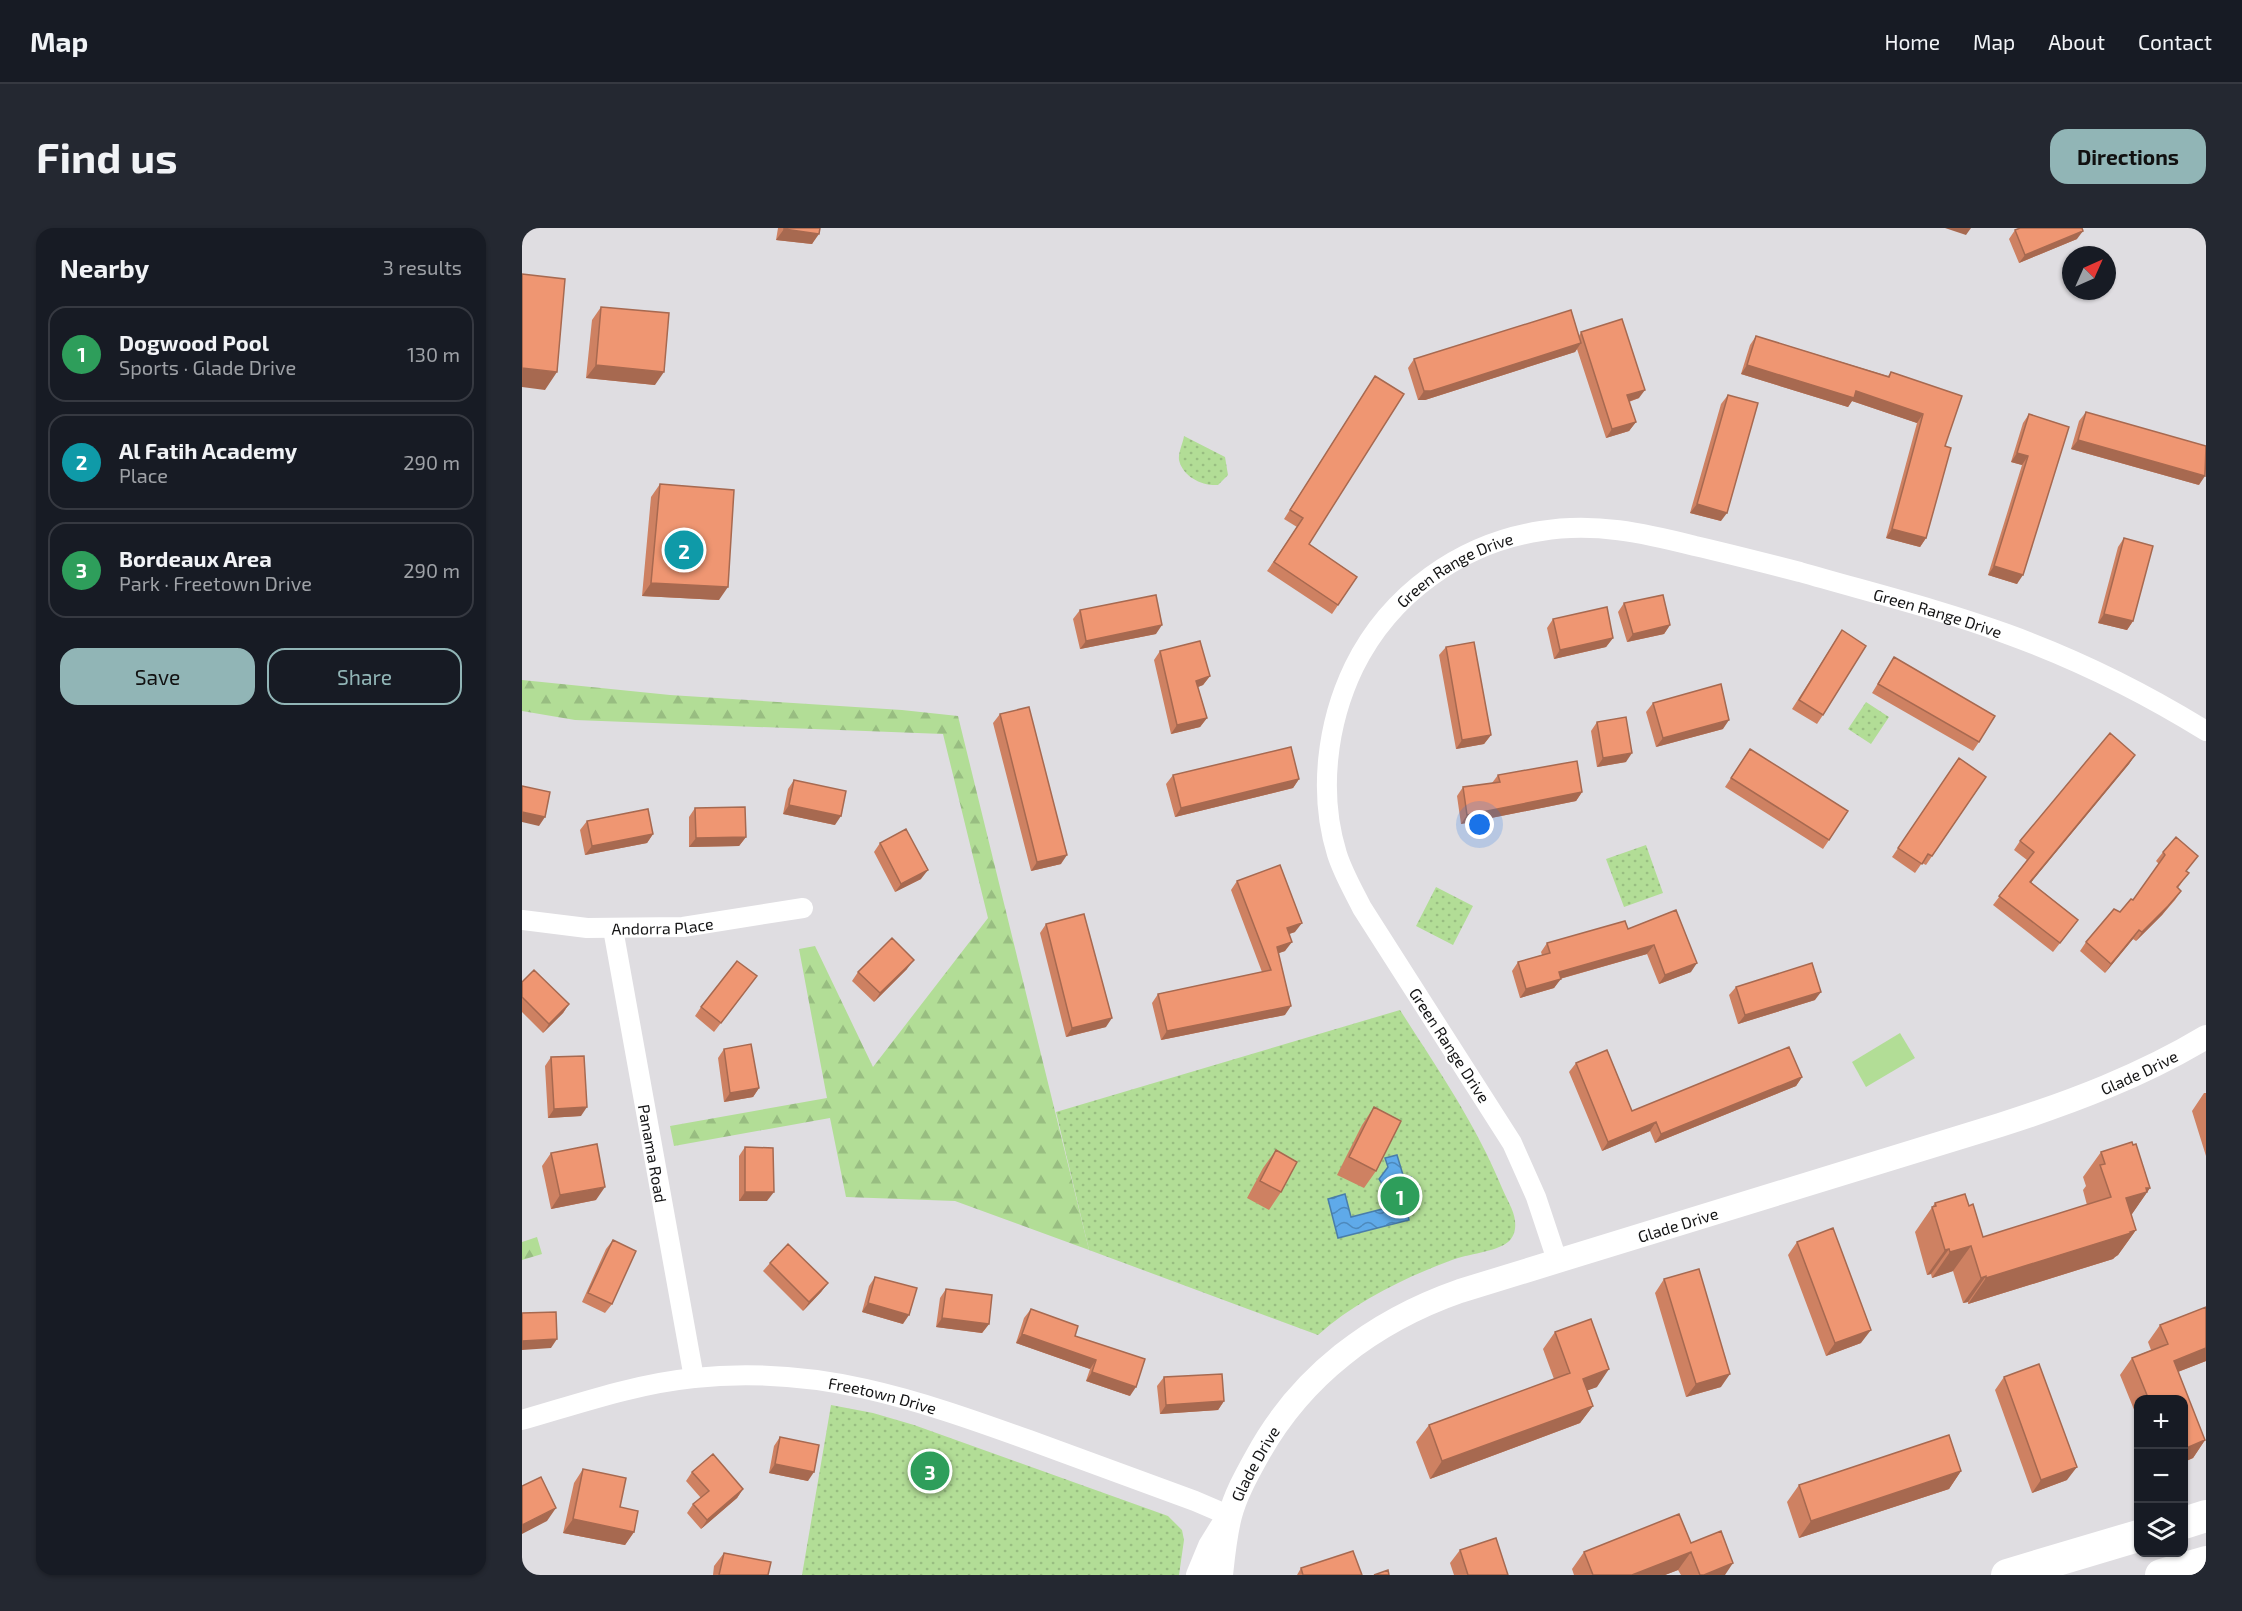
<!DOCTYPE html>
<html lang="en">
<head>
<meta charset="utf-8">
<style>
	body { margin:0; font-family:"Exo 2",sans-serif; background:#242831; color:#f1f3f6 }
	.controls { position:absolute; right:18px; bottom:18px; display:grid; overflow:hidden; border-radius:12px; box-shadow:0 2px 4px #0004 }
	.controls button { width:54px; height:54px; display:grid; place-items:center; padding:0; border:0; border-bottom:2px solid #363941; background:#171b24; color:#f1f3f6; font:30px sans-serif }
	.compass { position:absolute; left:1540px; top:18px; width:54px; height:54px; border-radius:50%; background:#171b24; box-shadow:0 2px 4px #0004; rotate:45deg }
	.you { position:absolute; left:958px; top:597px; width:21px; height:21px; margin:-15px; border:4px solid #fff; border-radius:50%; background:#1a73e8; box-shadow:0 0 0 9px #1a73e833 }
	.badge { display:grid; place-items:center; width:39px; height:39px; border-radius:50%; background:#91b5b6; color:#fff; font-size:20px; font-weight:700 }
	.pin { position:absolute; translate:-50% -50%; border:3px solid #fff; box-shadow:0 2px 6px #0006 }
	.list { margin:0; padding:0; list-style:none }
	h2 { display:flex; justify-content:space-between; align-items:center; height:78px; margin:0; padding:0 24px; font-size:26px }
	h2 small { font-size:20px; font-weight:400; color:#9ea1a6 }
	.list li { display:grid; grid-template-columns:39px 1fr auto; gap:18px; align-items:center; box-sizing:border-box; height:96px; margin:0 12px 12px; padding:0 12px; border:2px solid #363941; border-radius:18px }
	.list b { display:block; font-size:22px; white-space:nowrap }
	.list p { margin:0; font-size:20px; white-space:nowrap; color:#9ea1a6 }
	.list em { font-size:20px; font-style:normal; color:#9ea1a6 }
	.actions { display:flex; gap:12px; padding:18px 24px }
	.actions a { flex:1; padding:14px 0; border:2px solid #91b5b6; border-radius:18px; text-align:center; font-size:21px; color:#91b5b6 }
	.actions .main { background:#91b5b6; color:#111 }
	.icon { flex:none; width:33px; height:33px; fill:none; stroke:currentColor; stroke-width:2; stroke-linecap:round; stroke-linejoin:round }
	.map { position:relative; flex:none; width:1684px; height:1347px; overflow:hidden; border-radius:18px }
	header { display:flex; align-items:center; gap:36px; box-sizing:border-box; height:84px; padding:0 30px; background:#171b24; border-bottom:2px solid #363941 }
	header strong { font-size:28px }
	nav { display:flex; gap:33px; margin-inline-start:auto; font-size:21px }
	.intro { display:flex; align-items:center; justify-content:space-between; box-sizing:border-box; height:144px; padding:0 36px }
	h1 { margin:0; font-size:42px }
	.button { padding:15px 27px; border-radius:18px; background:#91b5b6; color:#111; font-size:21px; font-weight:700 }
	main { display:flex; gap:36px; padding:0 36px }
	aside { flex:1; background:#171b24; border-radius:18px; box-shadow:0 2px 4px #0004 }
	.map>svg:first-child { display:block }
</style>
</head>
<body>
<header>
<strong>Map</strong>
<nav><a>Home</a><a>Map</a><a>About</a><a>Contact</a></nav>
</header>
<div class="intro"><h1>Find us</h1><a class="button">Directions</a></div>
<main>
<aside>
<h2>Nearby<small>3 results</small></h2>
<ul class="list">
<li><span class="badge" style="background:#2e9e5b">1</span><div><b>Dogwood Pool</b><p>Sports · Glade Drive</p></div><em>130 m</em></li>
<li><span class="badge" style="background:#0f9aa8">2</span><div><b>Al Fatih Academy</b><p>Place</p></div><em>290 m</em></li>
<li><span class="badge" style="background:#2e9e5b">3</span><div><b>Bordeaux Area</b><p>Park · Freetown Drive</p></div><em>290 m</em></li>
</ul>
<div class="actions"><a class="main">Save</a><a>Share</a></div>
</aside>
<div class="map">
<svg width="1684" height="1347" viewBox="0 0 1684 1347">
	<defs>
		<pattern id="forest-firs" width="22" height="20" patternUnits="userSpaceOnUse" patternTransform="scale(1.5)"><rect width="22" height="20" fill="#b2dd96"/><path d="M5 1l3.5 6h-7zM16 11l3.5 6h-7z" fill="#98bd81"/></pattern>
		<pattern id="park-dots" width="8" height="8" patternUnits="userSpaceOnUse" patternTransform="scale(1.5)"><rect width="8" height="8" fill="#b2dd96"/><path d="M2 2h.1M6 6h.1" fill="none" stroke="#98bd81" stroke-width="1.8" stroke-linecap="round"/></pattern>
		<pattern id="water-waves" width="16" height="10" patternUnits="userSpaceOnUse" patternTransform="scale(1.5)"><rect width="16" height="10" fill="#5faae9"/><path d="M0 5q4-4 8 0t8 0" fill="none" stroke="#4d89bc"/></pattern>
	</defs>
	<rect width="100%" height="100%" fill="#dfdde1"/>
	<path fill="#b2dd96" d="M1378 805 1393 830 1344 859 1330 834Z"/>
	<path fill="url(#forest-firs)" d="M0 452 148 467 380 482 436 488 567 1022 433 973 324 969 308 890 152 918 148 898 305 870 277 721 293 718 351 839 466 690 421 506 53 492 0 483Z
		M15 1009 20 1026 0 1032V1014Z"/>
	<path fill="url(#park-dots)" d="M662 208 703 229 706 247 696 257C680 258 661 249 657 232 656 225 661 215 662 208Z
		M1344 474 1367 489 1349 516 1326 501Z
		M1124 617 1141 665 1102 679 1084 631Z
		M914 659 951 678 931 717 894 698Z
		M878 782C915 840 954 896 980 960 984 970 992 982 993 993 994 1001 992 1009 986 1014 974 1024 945 1026 930 1032 882 1050 834 1073 796 1107L567 1022 534 884Z
		M309 1177 351 1185 392 1197 646 1288 660 1302 662 1312 657 1347H280Z"/>
	<path fill="url(#water-waves)" stroke="#497daa" stroke-width="1.5" d="M875 927 881 947 889 949 892 956 882 966V969L887 992 816 1010 806 971 823 966 829 989 876 977 872 962 860 956 857 951 866 939 863 930Z"/>
	<g fill="none" stroke-linecap="round" stroke-linejoin="round">
		<g stroke="#fff" stroke-width="20">
			<path id="s1" d="M0 692 65 700 161 699 281 680"/>
			<path id="s2" d="M91 701 172 1150"/>
			<path id="s3" d="M1035 1032 1014 969 990 915 840 680C831 662 821 645 815 626 796 565 805 495 832 439 868 366 939 315 1019 303 1072 294 1122 305 1173 318 1208 326 1243 335 1278 344 1347 364 1417 381 1485 406 1554 431 1621 464 1684 503"/>
			<path id="s4" d="M0 1192C56 1176 113 1156 172 1150 295 1137 393 1171 507 1212 562 1232 618 1253 673 1273L708 1288"/>
		</g>
		<g stroke="#fff" stroke-width="24">
			<path d="M676 1347 688 1318 701 1297"/>
			<path id="s5" d="M699 1347C701 1328 703 1307 708 1288 713 1268 724 1248 734 1230 778 1148 852 1093 938 1063L1478 897C1550 874 1619 848 1684 809"/>
		</g>
		<path stroke="#fff" stroke-width="32" d="M1662 1295 1684 1288
			M1485 1347 1616 1308
			M1639 1347 1684 1334"/>
	</g>
	<path fill="#ce8162" d="M256 0H298L290 16 254 12Z
		M1493 2 1555 11 1497 35 1487 11Z
		M79 79 133 157 64 150 70 92Z
		M1059 104 1117 170 1107 174 1114 194 1107 203 1084 210 1055 121 1053 124 903 172H896L886 140 892 131 1057 108Z
		M1234 108 1366 148 1369 144 1423 218 1404 310 1398 319 1364 310 1395 195 1330 173 1326 179 1219 146 1228 117Z
		M853 148 787 316 835 349 810 386 745 343 775 299 762 291Z
		M1206 167 1199 293 1168 285 1199 176Z
		M1564 184 1677 257 1549 221 1557 193Z
		M1507 186 1547 199 1495 356 1466 347 1500 237 1489 234 1501 195Z
		M138 256 197 372 120 368 129 269Z
		M1602 310 1611 393 1605 402 1576 395 1596 319Z
		M1102 375 1148 397 1142 406 1105 414 1096 384Z
		M558 382 634 406 558 421 551 391Z
		M1031 391 1091 410 1084 419 1032 431 1025 400Z
		M1320 402 1301 487 1295 496 1270 481Z
		M924 419 969 507 962 516 934 521 917 427Z
		M638 423 688 448 681 457 676 459 685 490 678 499 649 506 632 432Z
		M1372 429 1457 514 1451 523 1350 465Z
		M1131 475 1201 501 1134 519 1124 484Z
		M478 486 539 636 509 643 471 495Z
		M1075 494 1104 534 1075 539 1069 503Z
		M1228 521 1307 612 1301 621 1203 559Z
		M1613 527 1607 536 1509 654 1556 692 1531 724 1471 677 1505 632 1492 622 1498 613Z
		M1437 530 1464 549 1404 637 1400 635 1393 645 1370 629Z
		M651 547 777 551 771 560 653 589 644 556Z
		M976 547 1060 564 1054 573 939 596 935 568 941 559 970 555Z
		M272 552 313 597 261 586 266 561Z
		M173 580 224 609 217 618 167 619V589Z
		M65 593 131 606 125 615 63 627 58 602Z
		M358 615 399 651 373 664 352 624Z
		M1641 624 1676 628 1664 643 1660 654 1656 660 1659 663 1653 672 1640 687 1614 713 1611 711 1583 745 1558 723 1564 714 1611 672 1637 636 1634 633Z
		M715 653 773 704 767 706 763 723 756 725 763 787 639 812 630 775 636 766 740 744 709 662Z
		M1154 682 1169 744 1137 756 1125 726 1038 751 1032 760 998 770 990 743 996 734 1020 727 1019 724 1025 715 1106 701Z
		M524 696 584 799 544 809 518 705Z
		M385 741 352 774 330 753 336 744Z
		M235 748 192 804 173 788 179 779Z
		M0 754 47 776 41 785 21 805 0 784Z
		M1214 759 1293 772 1216 796 1207 767Z
		M202 821 237 860 231 869 202 874 196 830Z
		M29 829 59 888 26 890 23 838Z
		M1054 835 1110 883 1280 849 1274 858 1133 915 1128 903 1080 923 1047 844Z
		M1682 865H1684V928L1670 883Z
		M852 879 854 943 842 960 815 947 840 897Z
		M223 919 245 973H217V928Z
		M754 922 759 964 747 982 725 970 741 940Z
		M1579 924 1628 960 1609 987 1614 1002 1596 1027 1593 1029 1591 1031 1446 1076V1074L1441 1075 1431 1043 1410 1050 1409 1046 1405 1047 1393 1004 1413 975 1447 978 1461 1009 1565 977 1561 962 1564 958 1561 949Z
		M29 925 74 972 29 981 20 938Z
		M91 1012 90 1076 83 1085 60 1074 84 1021Z
		M1275 1014 1339 1115 1304 1128 1266 1027Z
		M248 1035 306 1055 299 1064 281 1083 241 1043Z
		M353 1049 381 1096 340 1084 347 1058Z
		M1142 1051 1199 1159 1164 1169 1133 1065Z
		M424 1061 467 1096 460 1105 414 1099 418 1070Z
		M1684 1079V1133L1656 1144 1683 1212 1671 1230 1662 1234V1172H1617V1194L1598 1147 1610 1130 1629 1122 1626 1114 1638 1097Z
		M509 1081 553 1108 608 1168 564 1153 568 1141 494 1115 502 1090Z
		M1033 1104 1075 1159 1065 1162 1071 1178 1058 1195 908 1251 894 1214 907 1197 1032 1151 1021 1121Z
		M642 1149 702 1173 696 1182 638 1186 635 1158Z
		M1482 1149 1545 1252 1510 1265 1473 1162Z
		M258 1209 286 1253 247 1245 252 1218Z
		M61 1241 98 1279 112 1304 103 1317 41 1305 52 1255Z
		M1439 1243 1427 1261 1277 1310 1265 1274 1277 1257Z
		M170 1244 221 1261 215 1270 179 1301 165 1285 171 1276 179 1270 164 1253Z
		M1169 1315 1203 1347H1159L1156 1342 1143 1347H1052L1050 1341 1062 1324Z
		M938 1322 986 1347H932L928 1335Z
		M202 1325 246 1347H191L192 1338Z
		M779 1340 840 1347H775Z"/>
	<path fill="#a76950" d="M1423 0H1449L1444 7Z
		M262 1 297 6 290 16 254 12Z
		M1561 3 1555 11 1497 35 1503 27Z
		M1059 115 1053 124 903 172H896L902 163Z
		M74 137 142 144 133 157 64 150Z
		M1225 137 1334 163 1401 186 1395 195 1330 173 1326 179 1219 146Z
		M0 140 35 144 23 162 0 159Z
		M1123 162 1117 170 1099 176 1105 167Z
		M1114 194 1107 203 1084 210 1090 201Z
		M1556 212 1683 248 1677 257 1549 221Z
		M1495 225 1506 228 1500 237 1489 234Z
		M1175 276 1205 285 1199 293 1168 285Z
		M1370 301 1404 310 1398 319 1364 310Z
		M1472 338 1501 347 1495 356 1466 347Z
		M129 355 206 359 197 372 120 368Z
		M1582 386 1611 393 1605 402 1576 395Z
		M640 397 634 406 558 421 564 413Z
		M1148 397 1142 406 1105 414 1111 406Z
		M1091 410 1084 419 1032 431 1038 422Z
		M688 448 681 457 668 462 674 453Z
		M685 490 678 499 649 506 655 497Z
		M1207 492 1201 501 1134 519 1141 510Z
		M969 507 962 516 934 521 940 512Z
		M1110 525 1104 534 1075 539 1081 530Z
		M1613 527 1607 536 1502 663 1508 654Z
		M777 551 771 560 653 589 659 580Z
		M1060 564 1054 573 939 596 945 587Z
		M267 577 319 588 313 597 261 586Z
		M0 584 23 589 17 598 0 594Z
		M131 606 125 615 63 627 70 618Z
		M224 609 217 618 167 619 174 610Z
		M545 627 539 636 509 643 515 634Z
		M406 642 399 651 373 664 379 656Z
		M1659 663 1640 687 1614 713 1620 704Z
		M780 695 773 704 758 709 765 700Z
		M1617 702 1611 711 1583 745 1589 736Z
		M770 714 763 723 749 728 755 719Z
		M1132 717 1125 726 1030 753 1037 744Z
		M392 732 385 741 352 774 358 765Z
		M1175 735 1169 744 1137 756 1143 747Z
		M1039 751 1032 760 998 770 1004 761Z
		M1299 764 1293 772 1216 796 1223 787Z
		M47 776 41 785 21 805 27 796Z
		M769 778 763 787 639 812 645 803Z
		M590 790 584 799 544 809 550 800Z
		M1280 849 1274 858 1133 915 1139 906Z
		M237 860 231 869 202 874 208 865Z
		M65 879 59 888 26 890 32 881Z
		M1134 894 1128 903 1080 923 1086 914Z
		M83 959 74 972 29 981 38 967Z
		M1624 960H1628L1608 989 1604 970Z
		M223 964H252L245 973H217Z
		M1614 1002 1596 1027 1593 1029 1591 1031 1446 1076 1464 1050Z
		M1449 1018 1431 1043 1410 1050 1428 1024Z
		M1427 1021 1409 1046 1405 1047 1423 1022Z
		M1464 1048 1446 1074 1441 1075 1459 1050Z
		M306 1055 299 1064 281 1083 287 1074Z
		M346 1075 387 1087 381 1096 340 1084Z
		M420 1090 467 1096 460 1105 414 1099Z
		M1349 1102 1339 1115 1304 1128 1313 1115Z
		M500 1106 574 1132 568 1141 494 1115Z
		M35 1111 29 1120 0 1122V1113Z
		M1684 1120V1133L1640 1150 1652 1133Z
		M1087 1141 1075 1159 1048 1169 1061 1151Z
		M570 1144 614 1159 608 1168 564 1153Z
		M1208 1146 1199 1159 1164 1169 1174 1156Z
		M702 1173 696 1182 638 1186 644 1177Z
		M1071 1178 1058 1195 908 1251 920 1233Z
		M1683 1212 1671 1230 1662 1234V1221Z
		M253 1236 292 1244 286 1253 247 1245Z
		M1555 1239 1545 1252 1510 1265 1519 1252Z
		M1439 1243 1427 1261 1277 1310 1289 1293Z
		M221 1261 215 1270 179 1301 185 1292Z
		M34 1280 25 1293 0 1306V1297Z
		M51 1291 112 1304 103 1317 41 1305Z
		M1169 1324 1156 1342 1143 1347H1110Z
		M1211 1335 1203 1347H1182Z"/>
	<path fill="#ef9672" stroke="#a76950" stroke-width="1.5" d="M262 0H298L297 6 262 1Z
		M1498 0H1560L1561 3 1503 27 1493 2Z
		M0 46 43 51 35 144 0 140Z
		M79 79 147 85 142 144 74 137Z
		M1049 82 1059 115 909 163H902L892 131Z
		M1100 91 1123 162 1105 167 1114 194 1090 201 1059 104Z
		M1234 108 1367 149 1369 144 1440 168 1423 218 1429 220 1404 310 1370 301 1401 186 1334 163 1332 170 1225 137Z
		M853 148 882 166 787 316 835 349 816 377 752 334 781 290 768 282Z
		M1206 167 1236 175 1205 285 1175 276Z
		M1564 184 1684 218 1683 248 1556 212Z
		M1507 186 1547 199 1501 347 1472 338 1506 228 1495 225Z
		M138 256 212 262 206 359 129 355Z
		M1602 310 1631 318 1611 393 1582 386Z
		M634 367 640 397 564 413 558 382Z
		M1141 367 1148 397 1111 406 1102 375Z
		M1085 379 1091 410 1038 422 1031 391Z
		M1320 402 1344 418 1301 487 1277 472Z
		M678 413 688 448 674 453 685 490 655 497 638 423Z
		M952 414 969 507 940 512 924 419Z
		M1372 429 1473 488 1457 514 1356 456Z
		M1199 456 1207 492 1141 510 1131 475Z
		M507 479 545 627 515 634 478 486Z
		M1104 489 1110 525 1081 530 1075 494Z
		M1588 505 1613 527 1508 654 1556 692 1538 715 1477 668 1512 624 1498 613Z
		M769 519 777 551 659 580 651 547Z
		M1228 521 1326 583 1307 612 1209 550Z
		M1437 530 1464 549 1410 628 1406 626 1400 636 1376 620Z
		M1055 533 1060 564 945 587 941 559 978 554 976 547Z
		M272 552 324 563 319 588 267 577Z
		M0 558 28 564 23 589 0 584Z
		M223 579 224 609 174 610 173 580Z
		M126 581 131 606 70 618 65 593Z
		M384 601 406 642 379 656 358 615Z
		M1654 609 1676 628 1664 643 1667 645 1655 659 1659 663 1646 678 1620 704 1617 702 1589 736 1564 714 1592 681 1598 684 1609 671 1611 672 1643 627 1641 624Z
		M758 637 780 695 765 700 770 714 755 719 769 778 645 803 636 766 749 742 715 653Z
		M1154 682 1175 735 1143 747 1132 717 1037 744 1039 751 1004 761 996 734 1028 725 1025 715 1103 693 1106 701Z
		M562 686 590 790 550 800 524 696Z
		M370 710 392 732 358 765 336 744Z
		M215 733 235 748 199 795 179 779Z
		M1290 735 1299 764 1223 787 1214 759Z
		M12 742 47 776 27 796 0 769V754Z
		M229 816 237 860 208 865 202 821Z
		M1267 819 1280 849 1139 906 1134 894 1086 914 1054 835 1085 822 1110 883Z
		M62 828 65 879 32 881 29 829Z
		M852 879 879 893 854 943 827 929Z
		M1610 914 1611 917 1614 916 1628 960H1624L1625 964 1604 970 1614 1002 1608 1004 1609 1005 1464 1050V1048L1459 1050 1449 1018 1428 1024 1427 1021 1423 1022 1410 979 1414 978 1413 975 1443 966 1447 978 1451 976 1461 1009 1589 969 1578 937 1583 936 1579 924Z
		M75 916 83 959 38 967 29 925Z
		M223 919 251 920 252 964H223Z
		M754 922 775 934 759 964 738 953Z
		M1311 1000 1349 1102 1313 1115 1275 1014Z
		M91 1012 114 1023 90 1076 66 1065Z
		M266 1016 306 1055 287 1074 248 1035Z
		M1177 1041 1208 1146 1174 1156 1142 1051Z
		M353 1049 395 1060 387 1087 346 1075Z
		M424 1061 470 1067 467 1096 420 1090Z
		M1684 1079V1120L1652 1133 1683 1212 1662 1221V1172H1627L1610 1130 1646 1116 1638 1097Z
		M509 1081 556 1098 553 1108 623 1131 614 1159 570 1144 574 1132 500 1106Z
		M34 1084 35 1111 0 1113V1085Z
		M1069 1091 1087 1141 1061 1151 1071 1178 920 1233 907 1197 1048 1145 1033 1104Z
		M1517 1136 1555 1239 1519 1252 1482 1149Z
		M700 1146 702 1173 644 1177 642 1149Z
		M1427 1207 1439 1243 1289 1293 1277 1257Z
		M258 1209 297 1217 292 1244 253 1236Z
		M191 1226 221 1261 185 1292 171 1276 187 1263 170 1244Z
		M61 1241 104 1250 98 1279 116 1283 112 1304 51 1291Z
		M19 1249 34 1280 0 1297V1258Z
		M1157 1286 1169 1315 1199 1303 1211 1335 1182 1347H1178L1169 1324 1110 1347H1071L1062 1324Z
		M974 1310 986 1347H946L938 1322Z
		M831 1323 840 1347H781L779 1340Z
		M202 1325 249 1334 246 1347H197Z
		M866 1342 867 1347H852Z"/>
	<g text-anchor="middle" dominant-baseline="central" stroke-width="4.5" stroke-linejoin="round" paint-order="stroke">
		<g font-size="16" fill="#151516" stroke="#fff">
			<text stroke="none"><textPath href="#s3" startOffset="800">Green Range Drive</textPath></text>
			<text stroke="none"><textPath href="#s3" startOffset="1304">Green Range Drive</textPath></text>
			<text stroke="none"><textPath href="#s1" startOffset="141">Andorra Place</textPath></text>
			<text transform="translate(928 817) rotate(57)">Green Range Drive</text>
			<text stroke="none"><textPath href="#s5" startOffset="1107">Glade Drive</textPath></text>
			<text stroke="none"><textPath href="#s2" startOffset="228">Panama Road</textPath></text>
			<text stroke="none"><textPath href="#s5" startOffset="621">Glade Drive</textPath></text>
			<text stroke="none"><textPath href="#s4" startOffset="368">Freetown Drive</textPath></text>
			<text stroke="none"><textPath href="#s5" startOffset="118">Glade Drive</textPath></text>
		</g>
	</g>
</svg>
<div class="controls">
<button>+</button>
<button>−</button>
<button><svg class="icon" aria-label="layers" viewBox="0 0 24 24"><path d="M12 4l9 5-9 5-9-5zM3 14l9 5 9-5"/></svg></button>
</div>
<svg class="compass" viewBox="-18 -18 36 36"><path d="M0-13l5 13h-10z" fill="#e53935"/><path d="M0 13l5-13h-10z" fill="#9ea1a6"/></svg>
<div class="you"></div>
<div class="pin badge" style="left:878px;top:968px;background:#2e9e5b">1</div>
<div class="pin badge" style="left:162px;top:322px;background:#0f9aa8">2</div>
<div class="pin badge" style="left:408px;top:1243px;background:#2e9e5b">3</div>
</div>
</main>
</body>
</html>
